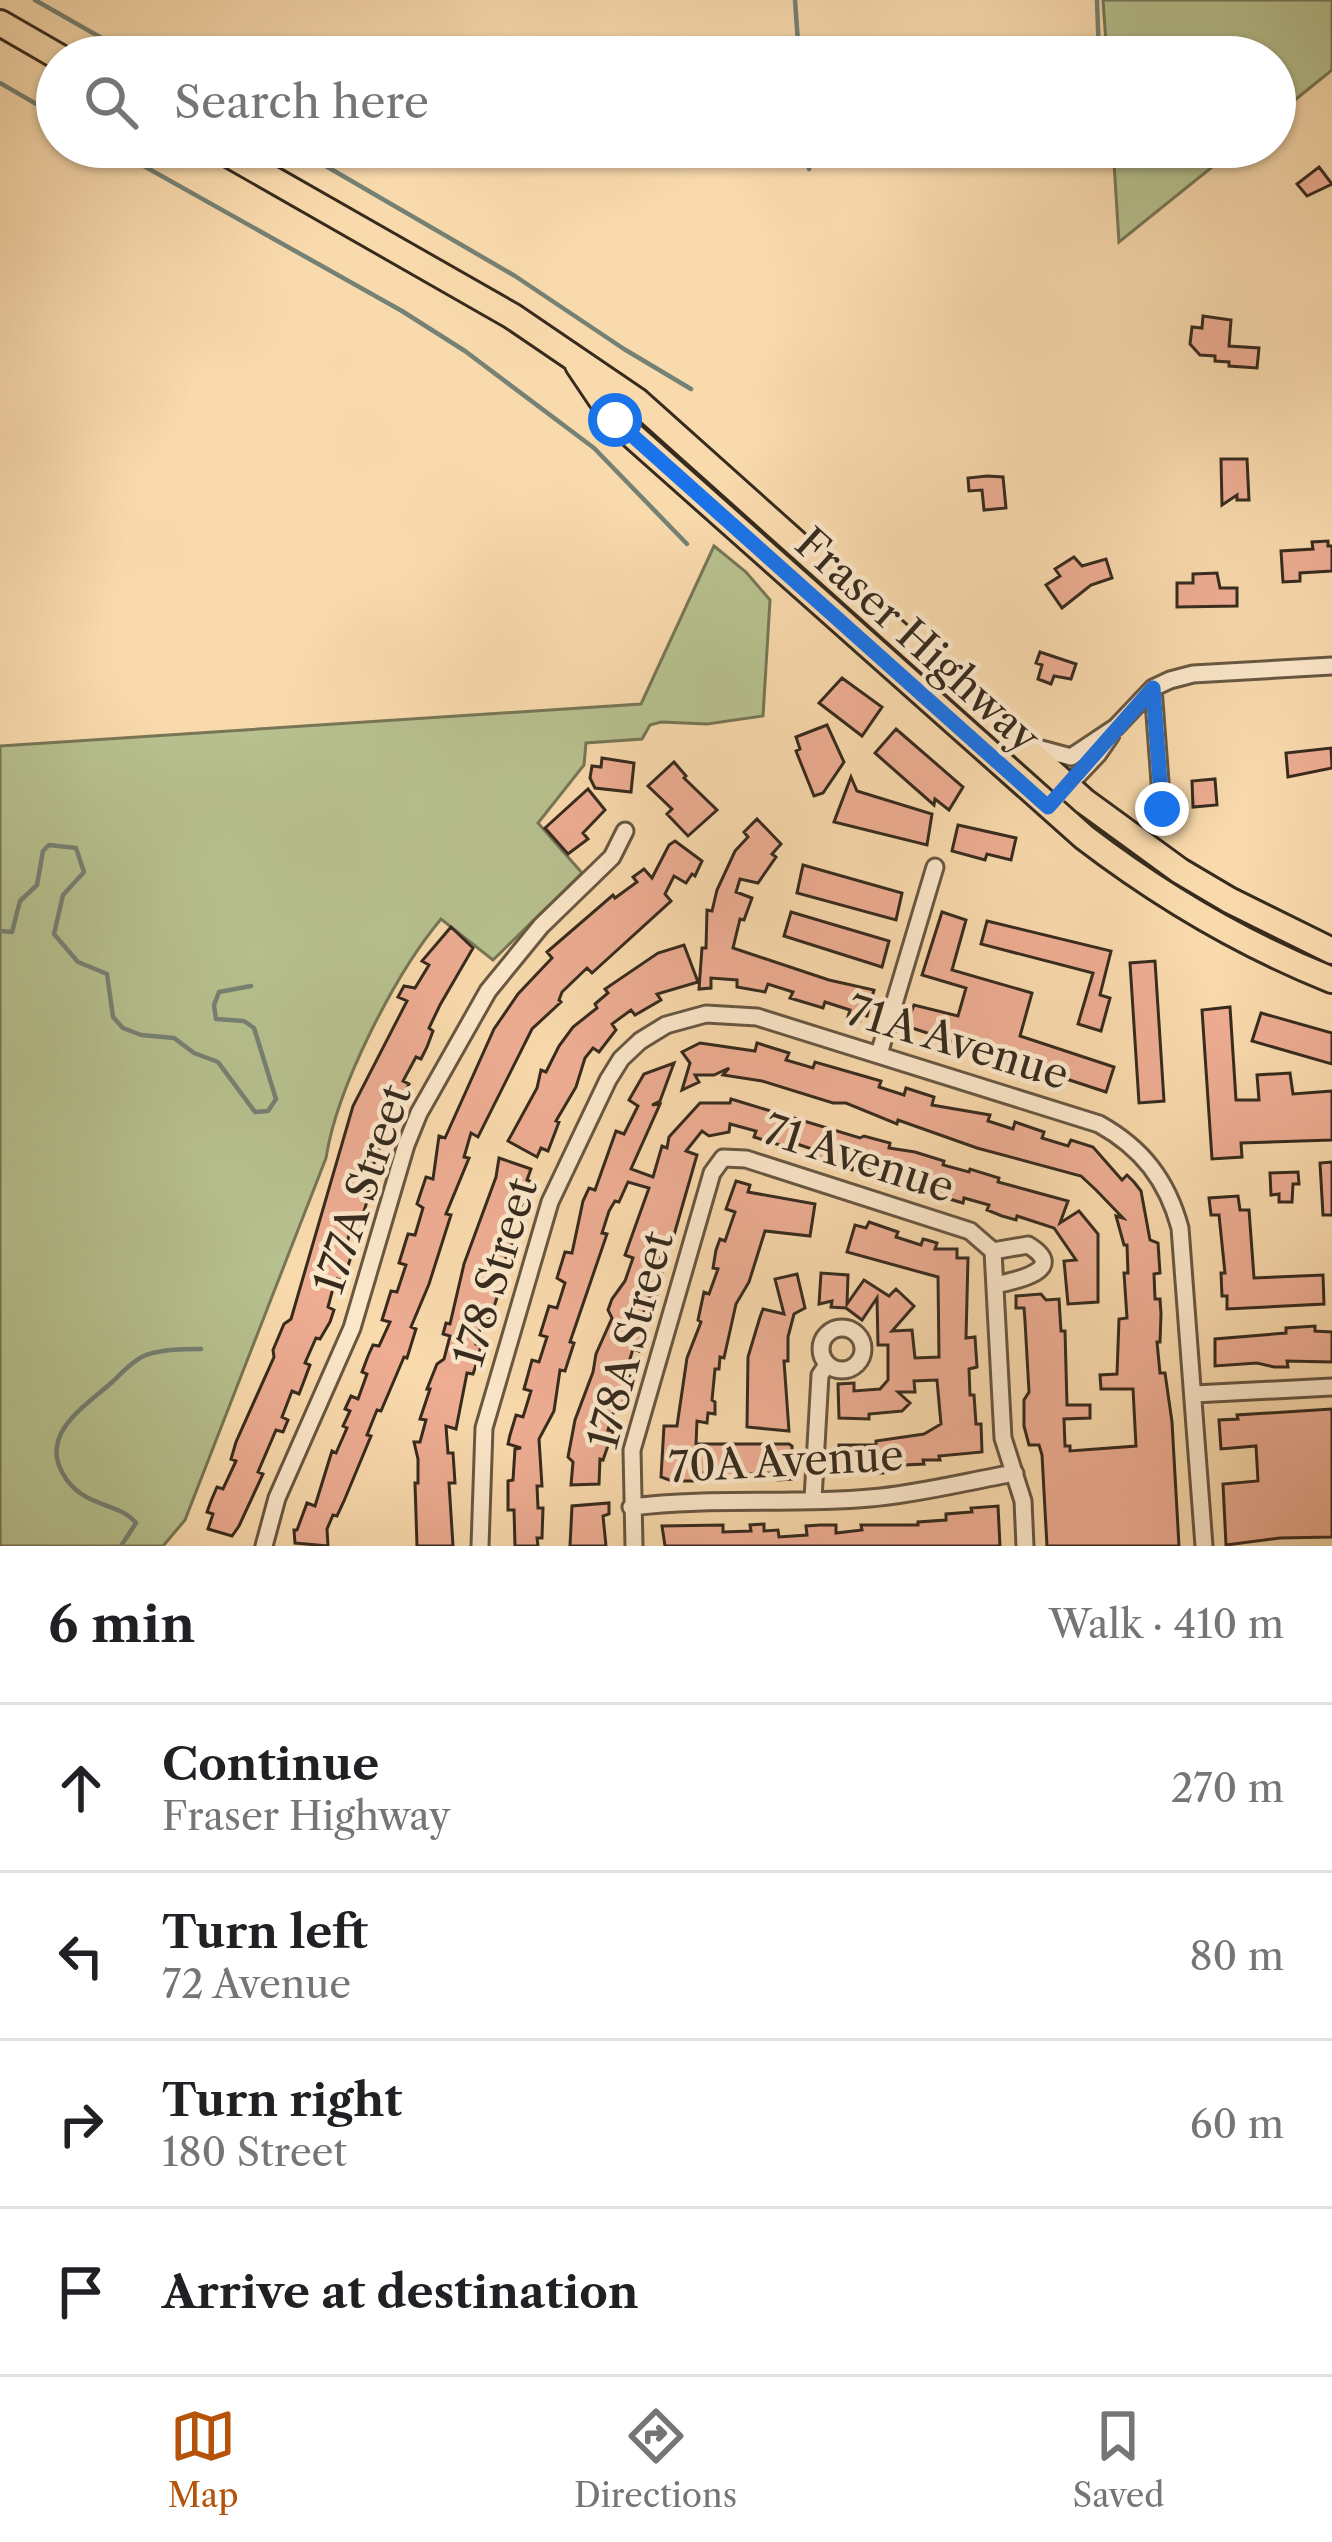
<!DOCTYPE html>
<html lang="en">
<head>
<meta charset="utf-8">
<style>
	body { margin:0; font-family:"Libre Caslon Text",serif; background:#f6f6f6; color:#202124 }
	.stop { position:absolute; width:36px; height:36px; margin:-27px; border:9px solid #1a73e8; border-radius:50%; background:#fff }
	.stop.end { background:#1a73e8; border-color:#fff; box-shadow:0 3px 12px #0008 }
	.list { margin:0; padding:0; list-style:none }
	h2 { display:flex; justify-content:space-between; align-items:center; height:156px; margin:0; padding:0 48px; font-size:51px }
	h2 small { font-size:39px; font-weight:400; color:#757577 }
	.list li { display:grid; grid-template-columns:78px 1fr auto; gap:36px; align-items:center; box-sizing:border-box; height:168px; padding:0 48px; border-top:3px solid #e0e0e0 }
	.list b { display:block; font-size:45px; white-space:nowrap }
	.list p { margin:0; font-size:39px; white-space:nowrap; color:#757577 }
	.list em { font-size:39px; font-style:normal; color:#757577 }
	.icon { flex:none; width:66px; height:66px; fill:none; stroke:currentColor; stroke-width:2; stroke-linecap:round; stroke-linejoin:round }
	.map { position:relative; flex:none; width:1332px; height:1546px; overflow:hidden }
	.search { position:absolute; background:#fff; box-shadow:0 3px 9px #0004; left:36px; right:36px; top:36px; height:132px; display:flex; align-items:center; gap:30px; box-sizing:border-box; padding:0 42px; border-radius:66px; color:#757577; font-size:45px }
	.sheet { height:828px; background:#fff }
	nav { display:flex; justify-content:space-around; align-items:center; box-sizing:border-box; height:168px; border-top:3px solid #e0e0e0; background:#fff; font-size:33px; color:#757577 }
	nav a { display:grid; justify-items:center; gap:6px }
	nav .on { color:#b45309 }
	.map>svg:first-child { display:block }
</style>
</head>
<body>
<div class="map">
<svg width="1332" height="1546" viewBox="0 0 1332 1546">
	<rect width="100%" height="100%" fill="#f9daad"/>
	<filter id="stains"><feTurbulence type="fractalNoise" baseFrequency=".00167" numOctaves="4"/><feColorMatrix values="0 0 0 0 .2 0 0 0 0 .09 0 0 0 0 .02 0 0 0 .5 -.17"/></filter>
	<radialGradient id="worn" r=".72"><stop offset=".6" stop-color="#630" stop-opacity="0"/><stop offset="1" stop-color="#630" stop-opacity=".3"/></radialGradient>
	<path fill="#b7c18f" stroke="#777656" stroke-width="3" d="M1103 0H1332V70L1275 116V57H1107Z
		M1113 147H1237L1119 242Z
		M714 546 746 572 770 600 763 716 707 724 661 722 650 725 642 739 586 743 584 765 538 823 582 873 493 960 441 919C395 974 337 1087 326 1158L185 1520 163 1546H0V746L641 704Z"/>
	<g fill="none" stroke-linecap="round" stroke-linejoin="round">
		<path stroke="#758174" stroke-width="4.5" d="M35 0 135 57
			M795 0 799 57
			M1097 0 1099 57
			M0 83 57 116
			M110 147 402 311 465 351 594 448 687 544
			M293 147 515 276 624 349 691 389
			M807 147 809 169
			M0 931 12 932 20 901 37 885 43 851 49 845 76 848 84 872 63 895 54 934 78 962 107 974 113 1017 123 1028 141 1035 174 1038 194 1053 218 1062 255 1112 268 1111 276 1099 254 1028 244 1021 216 1019 214 1005 219 992 251 986
			M121 1546 136 1523C119 1501 81 1509 62 1472 41 1433 85 1406 110 1384 121 1374 133 1360 146 1355 164 1349 183 1349 201 1349"/>
	</g>
	<path fill="#eead93" stroke="#372b1e" stroke-width="3" d="M1319 167 1332 184 1307 196 1297 184Z
		M1203 316 1231 320 1229 346 1259 348 1257 368 1229 366V362L1215 361V356L1200 355 1190 344 1192 327 1202 328Z
		M1221 459H1247L1249 500H1237V495L1222 505Z
		M987 476 1003 477 1006 508 984 510 982 490 969 491 968 478Z
		M1328 541V546H1332V571L1300 573V581L1283 582 1281 551 1313 549 1312 542Z
		M1074 557 1082 566 1106 559 1112 578 1091 585 1062 608 1046 585 1060 576 1055 569Z
		M1217 573 1220 588H1237V606L1177 607V583H1193V574Z
		M1040 652 1076 664 1071 679 1054 676 1051 684 1038 679 1042 665 1036 663Z
		M842 678 882 707 862 736 819 703Z
		M827 725 844 762 823 793 814 796 796 751 800 749 796 737Z
		M896 729 963 787 949 810 935 799 934 805 875 753Z
		M1331 748 1332 768 1288 777 1286 753Z
		M602 758 634 763 631 792 595 788 590 778 592 766 601 767Z
		M674 762 686 776 684 778 717 810 688 836 667 814 672 809 648 786Z
		M851 777 857 791 932 814 927 845 834 822Z
		M1215 779 1217 805 1193 807 1192 781Z
		M588 789 605 810 583 833 588 839 568 854 545 828Z
		M757 819 781 844 772 854 776 857 758 883 740 879 736 892 752 898 744 920 740 919 733 948 829 980 874 990 867 1016 862 1015 860 1021 848 1017 850 1010 825 1002 823 1008 790 998 793 992 768 984 765 992 737 987V980L711 978V988L699 989 702 948H706L707 910 712 911 717 890 735 851 748 837 744 832Z
		M958 825 1016 838 1011 860 987 854 985 860 952 851Z
		M675 841 702 861 695 876 692 874 686 883 674 876 665 894 671 901 592 973 587 968 562 992 559 1000 561 1002 532 1029 478 1137 471 1133 464 1157 469 1158 446 1214 451 1215 429 1284 411 1327 416 1329 407 1358 404 1357 381 1411 377 1410 367 1435 371 1436 344 1501 337 1516 333 1515 327 1529 328 1546 295 1543 294 1530H297L307 1503 315 1506 332 1451 336 1453 347 1428 343 1426 350 1411 345 1409 351 1396 358 1399 367 1374 362 1372 368 1356 373 1345 379 1346 390 1322 382 1320 391 1291 397 1292 406 1265 399 1263 408 1234 415 1235 423 1208 417 1204 426 1177 433 1179 439 1136 445 1138 494 1029 518 994 552 958 547 952 613 895 615 898 637 882 633 877 644 869 652 878 669 845Z
		M803 865 902 893 896 920 797 893Z
		M791 912 889 941 882 967 784 936Z
		M942 912 966 920 952 970 1032 993 1020 1036 1114 1067 1106 1092 906 1026 914 1005 958 1016 966 988 922 975Z
		M987 921 1111 951 1100 995 1110 998 1101 1031 1078 1024 1093 973 981 944Z
		M451 927 473 948 440 1005 429 1028 433 1031 427 1047 421 1059 416 1057 403 1081 409 1084 403 1096 396 1092 373 1148 379 1150 364 1190 370 1192 360 1224 354 1221 349 1235 346 1248 352 1250 351 1257 343 1281 337 1279 332 1292 328 1307 334 1310 330 1322 320 1339 316 1338 305 1363 310 1365 304 1381 299 1394 292 1391 282 1417 288 1420 283 1432 276 1430 258 1472 263 1474 239 1526 232 1536 208 1529 213 1514 207 1512 211 1501 217 1487 223 1489 236 1461 231 1459 236 1442 274 1357 273 1350 284 1324 291 1319 353 1106 407 1001 398 997 404 986 415 988 429 965 422 961Z
		M684 945 698 982 657 994 661 1000 635 1015 631 1010 612 1024 616 1030 599 1052 593 1048 585 1058 576 1087 556 1121 559 1122 548 1151 541 1148 537 1157 508 1141 537 1088 541 1070 546 1072 559 1046 573 1027 597 1008 595 1004 608 993 605 989 658 953Z
		M1155 961 1164 1101 1139 1103 1130 963Z
		M1230 1007 1236 1100H1259L1257 1075 1290 1073 1293 1094 1332 1091V1140L1241 1143 1242 1157 1212 1159 1202 1010Z
		M1261 1013 1332 1033V1064L1252 1041Z
		M700 1043 755 1051 757 1043 789 1053 786 1060 813 1068 815 1062 867 1077 881 1081 879 1087 904 1095 906 1088 934 1097 932 1105 990 1115 988 1121 1013 1129 1015 1122 1044 1132 1042 1138 1068 1146 1071 1140 1093 1147 1122 1180 1127 1175 1134 1182 1141 1191 1150 1240 1158 1243 1160 1273 1154 1274 1155 1299H1160L1161 1314 1160 1342H1157L1160 1373H1165L1172 1422 1179 1546H1047L1042 1455 1039 1445H1029L1024 1426V1400L1029 1392 1025 1321 1024 1308H1016V1296L1041 1294 1046 1300 1059 1299 1061 1331H1065L1067 1405H1090V1418L1064 1419 1065 1446H1070V1451L1136 1446 1133 1389H1101L1100 1375 1117 1374 1119 1319 1127 1318 1124 1273H1128L1127 1245H1124L1116 1216 1123 1218 1096 1190 1081 1176 977 1148 898 1120 897 1124 846 1103H833L762 1081 723 1075 729 1068 714 1075H695L699 1082 682 1090 690 1063 682 1052Z
		M674 1063 660 1101 652 1105 660 1104 631 1169 653 1177 662 1146 667 1148 669 1137 700 1103H730L731 1099 860 1138 864 1136 890 1143 889 1148 915 1152 944 1161 943 1165 969 1172 970 1169 999 1178 998 1182 1068 1201 1060 1223 1079 1211 1098 1234V1302L1068 1304 1064 1261 1076 1260 1054 1228 1017 1216 1016 1220 1002 1216 987 1210 989 1205 964 1198 963 1203 936 1195 934 1188 909 1181 907 1186 882 1179 880 1171 854 1164 852 1170 839 1166 814 1155 815 1150 791 1142 789 1148 754 1137 756 1131 730 1124 729 1132 709 1136 702 1131 686 1151 697 1155 672 1242 666 1241 657 1266 663 1268 656 1297 650 1295 641 1320 647 1322 639 1351 633 1349 625 1375 630 1376 627 1393 622 1406 616 1404 608 1430 613 1431 603 1460 600 1459 599 1484 571 1485 573 1462 568 1457 575 1420 593 1372 596 1354 612 1318 608 1310 612 1299 625 1281 633 1258 625 1255 649 1188 628 1182 619 1202 615 1201 609 1211 602 1233 607 1234 570 1342 574 1343 565 1371 560 1370 554 1411 539 1439 542 1486H537L538 1508H543L542 1538H537L538 1546H515L514 1510H508V1481L513 1480 515 1449 521 1448 508 1444 510 1435 516 1415 523 1417 531 1391 524 1389 532 1360 539 1362 547 1337 540 1335 549 1306 557 1308 565 1283 557 1278 565 1252 572 1253 583 1201 589 1188 595 1190 616 1131 624 1134 638 1106 629 1100 644 1074Z
		M499 1158 531 1169 527 1180 532 1182 509 1234 515 1236 493 1289 499 1291 490 1320 483 1318 476 1344 481 1345 477 1362 473 1374 467 1373 456 1429 446 1426 448 1453H453L455 1483H449L453 1546H417L415 1483H418V1459L414 1442H420L426 1420 420 1419 430 1389H427L437 1364 444 1359 450 1336 443 1334 446 1323 450 1324 464 1264 496 1177Z
		M1332 1162V1215H1323L1320 1163Z
		M1298 1172 1299 1184H1293L1292 1202H1279V1194L1271 1195 1270 1173Z
		M736 1181 750 1185 748 1192 815 1204 810 1236 765 1231 749 1282 736 1304 724 1358 720 1357 719 1369H715L712 1400 715 1402V1414L708 1413 707 1423 697 1421 696 1444H789L792 1446V1479L778 1480 777 1473 751 1474V1479H738L723 1478 721 1473H696L693 1481H672L661 1477 664 1426H677L687 1358 701 1322 698 1320 704 1292 709 1294 718 1269 713 1268 716 1250 720 1239 725 1241 735 1212 726 1209Z
		M1238 1196 1240 1210H1249L1254 1278 1323 1275 1324 1304 1227 1309V1296H1222L1221 1273H1225L1219 1215H1211L1209 1198Z
		M869 1222 898 1232 896 1237 921 1245 923 1239 927 1240 937 1243 935 1249H957V1258H968L966 1338 975 1337 977 1367 969 1369 970 1395H974L976 1424H981L982 1452 939 1456 940 1460H923L924 1464 883 1466V1473H839V1445H876V1441L924 1434 941 1424 937 1380 914 1381 915 1392H898L910 1403 902 1411 869 1414V1419L839 1418 838 1384 854 1383V1391L880 1389 888 1380V1345H878L877 1298 862 1320 846 1308 831 1307 832 1301 819 1304 821 1273 848 1275 847 1304 864 1280 889 1296 896 1289 914 1306 892 1331 912 1330 915 1358 939 1357 938 1277 847 1252 855 1225 866 1228Z
		M797 1274 805 1308 794 1314 788 1337V1361H784L789 1431 747 1427 748 1357 760 1317 763 1309 784 1314 775 1279Z
		M1315 1326V1331L1332 1332V1362L1287 1361 1288 1367H1274L1257 1363 1215 1366V1339L1286 1333V1328Z
		M1332 1409V1537L1280 1538 1226 1545 1223 1484 1258 1481 1256 1446 1221 1449 1219 1420 1238 1419 1237 1415Z
		M609 1503V1514L603 1516 606 1546H570L572 1506Z
		M998 1506 1000 1546H665L662 1526 723 1525V1532L751 1531 750 1525 764 1524V1531L778 1530 779 1537 807 1535 806 1526 820 1525H836V1533L862 1530 861 1525H918V1522L946 1520V1514L972 1512 971 1508Z"/>
	<g fill="none" stroke-linecap="round" stroke-linejoin="round">
		<defs>
			<path id="minor" d="M1153 688 1162 809
				M1030 746 1071 757 1116 727 1153 688 1170 680 1193 674 1332 666
				M1048 807 1098 754 1111 735
				M879 1054 935 867
				M993 1251 1003 1438 1023 1501 1025 1546
				M993 1251 1028 1245C1070 1270 1014 1281 995 1285
				M821 1349a21 21 0 1 1 42 0a21 21 0 1 1-42 0Z
				M1194 1394 1332 1387
				M813 1499 820 1375 827 1365
				M631 1507C711 1497 791 1505 870 1498 919 1494 968 1481 1015 1473
				M264 1546 277 1498 352 1328 406 1145 419 1113 488 991 541 926 612 857 625 831
				M480 1546 484 1428 550 1202 608 1080 621 1059 640 1041 666 1025 706 1014 757 1017 1099 1124C1142 1148 1167 1180 1180 1228L1204 1546
				M634 1546 632 1450 712 1173 723 1158 746 1159 970 1231 993 1251"/>
			<path id="primary" d="M0 23 59 57
				M216 147 512 316 637 401 1084 801 1180 871 1229 900 1332 951
				M578 365 615 420 1084 837C1161 896 1242 944 1332 980"/>
		</defs>
		<use href="#minor" stroke="#685742" stroke-width="21"/>
		<use href="#primary" stroke="#372b1e" stroke-width="30"/>
		<use href="#minor" stroke="#fbe7ca" stroke-width="15"/>
		<use href="#primary" stroke="#f9daad" stroke-width="24"/>
	</g>
	<g fill="none" stroke-linecap="round" stroke-linejoin="round">
		<path stroke="#1a73e8" stroke-width="15" d="M615 420 1048 807 1153 688 1162 809"/>
	</g>
	<g text-anchor="middle" dominant-baseline="central" stroke-width="9" stroke-linejoin="round" paint-order="stroke">
		<g font-size="42" fill="#372b1e" stroke="#fbe7ca">
			<text transform="translate(918 640) rotate(42)">Fraser Highway</text>
			<text transform="translate(958 1042) rotate(17)">71A Avenue</text>
			<text transform="translate(859 1158) rotate(18)">71 Avenue</text>
			<text transform="translate(362 1189) rotate(-71)">177A Street</text>
			<text transform="translate(495 1272) rotate(-73)">178 Street</text>
			<text transform="translate(630 1340) rotate(-75)">178A Street</text>
			<text transform="translate(786 1461) rotate(-3)">70A Avenue</text>
		</g>
	</g>
	<rect width="100%" height="100%" filter="url(#stains)"/>
	<rect width="100%" height="100%" fill="url(#worn)"/>
</svg>
<div class="stop" style="left:615px;top:420px"></div>
<div class="stop end" style="left:1162px;top:809px"></div>
<div class="search"><svg class="icon" aria-label="search" viewBox="0 0 24 24"><circle cx="10" cy="10" r="6"/><path d="M15 15l6 6"/></svg>Search here</div>
</div>
<section class="sheet">
<h2>6 min<small>Walk · 410 m</small></h2>
<ul class="list">
<li><svg class="icon" aria-label="ahead" viewBox="0 0 24 24"><path d="M12 20V5M6 11l6-6 6 6"/></svg><div><b>Continue</b><p>Fraser Highway</p></div><em>270 m</em></li>
<li><svg class="icon" aria-label="left" viewBox="0 0 24 24"><path d="M17 20v-9H6M10 6l-5 5 5 5"/></svg><div><b>Turn left</b><p>72 Avenue</p></div><em>80 m</em></li>
<li><svg class="icon" aria-label="right" viewBox="0 0 24 24"><path d="M7 20v-9h11M14 6l5 5-5 5"/></svg><div><b>Turn right</b><p>180 Street</p></div><em>60 m</em></li>
<li><svg class="icon" aria-label="arrive" viewBox="0 0 24 24"><path d="M6 21V4h12l-3 4 3 4H6"/></svg><div><b>Arrive at destination</b></div></li>
</ul>
</section>
<nav>
<a class="on"><svg class="icon" aria-label="map" viewBox="0 0 24 24"><path d="M3 6l6-2 6 2 6-2v14l-6 2-6-2-6 2zM9 4v14M15 6v14"/></svg>Map</a>
<a><svg class="icon" aria-label="directions" viewBox="0 0 24 24"><path d="M12 3l9 9-9 9-9-9zM9 14v-3h6M13 9l2 2-2 2"/></svg>Directions</a>
<a><svg class="icon" aria-label="saved" viewBox="0 0 24 24"><path d="M7 4h10v16l-5-4-5 4z"/></svg>Saved</a>
</nav>
</body>
</html>
